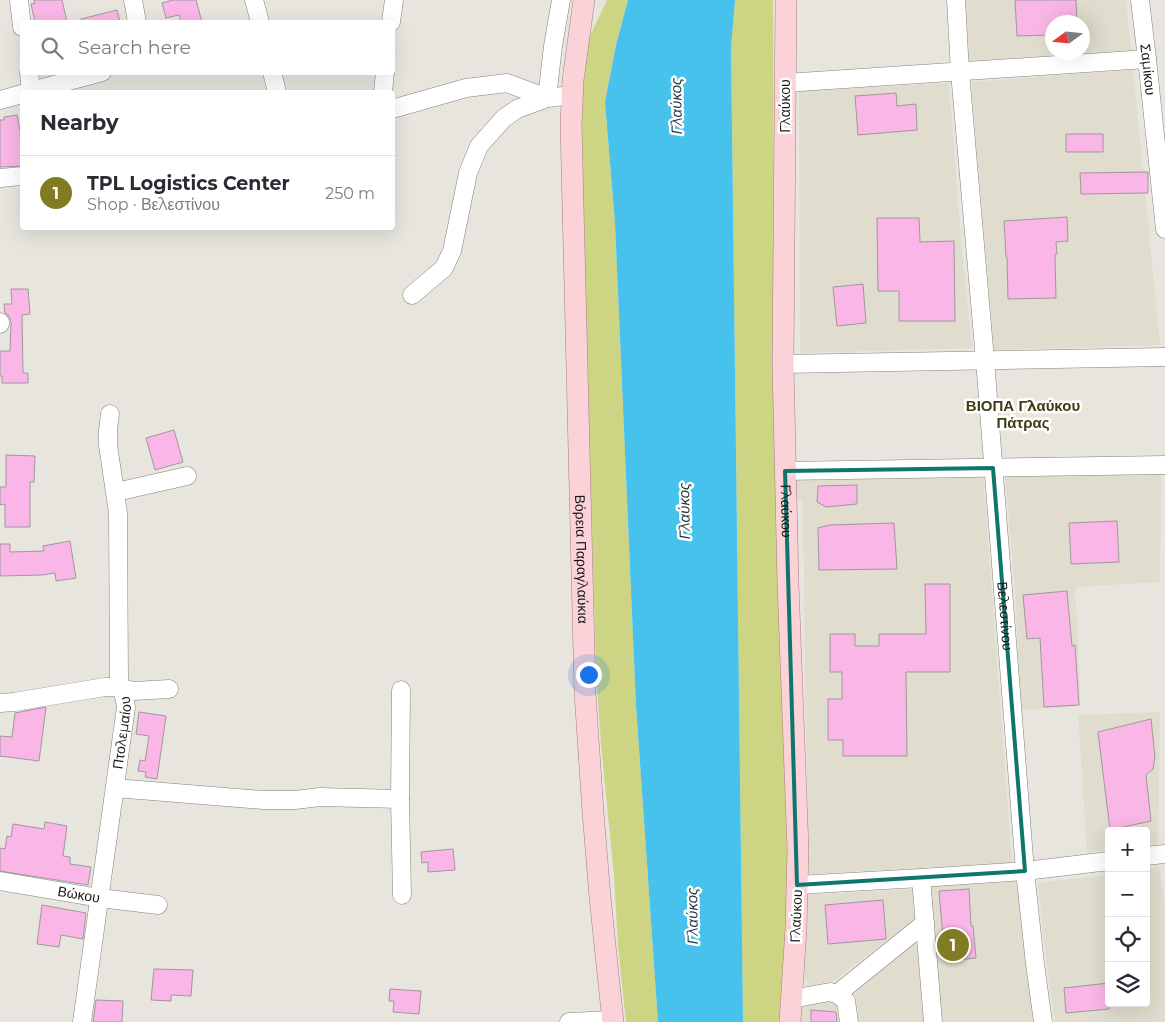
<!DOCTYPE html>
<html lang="en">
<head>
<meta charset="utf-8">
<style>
	body { margin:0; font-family:Montserrat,sans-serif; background:#f7f7f7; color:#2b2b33 }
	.controls { position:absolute; right:15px; bottom:15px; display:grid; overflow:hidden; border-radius:5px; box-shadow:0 5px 20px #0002 }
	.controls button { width:45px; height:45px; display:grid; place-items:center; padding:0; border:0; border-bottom:1px solid #e1e1e2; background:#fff; color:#2b2b33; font:25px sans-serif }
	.compass { position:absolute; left:1045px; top:15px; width:45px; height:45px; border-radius:50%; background:#fff; box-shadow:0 5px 20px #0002; rotate:255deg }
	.you { position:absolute; left:588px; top:674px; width:18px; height:18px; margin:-12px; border:4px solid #fff; border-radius:50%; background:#1a73e8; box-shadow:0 0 0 8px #1a73e833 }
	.badge { display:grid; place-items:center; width:32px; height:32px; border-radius:50%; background:#817b21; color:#fff; font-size:16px; font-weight:700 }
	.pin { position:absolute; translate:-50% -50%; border:2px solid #fff; box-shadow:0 1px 5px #0006 }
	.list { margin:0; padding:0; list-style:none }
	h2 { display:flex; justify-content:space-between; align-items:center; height:65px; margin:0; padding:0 20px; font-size:21px }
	h2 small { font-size:16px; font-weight:400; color:#7c7c81 }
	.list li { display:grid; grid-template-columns:32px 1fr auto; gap:15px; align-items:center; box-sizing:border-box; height:75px; padding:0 20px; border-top:1px solid #e1e1e2 }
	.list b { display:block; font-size:19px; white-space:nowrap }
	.list p { margin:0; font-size:16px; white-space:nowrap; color:#7c7c81 }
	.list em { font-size:16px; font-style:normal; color:#7c7c81 }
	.icon { flex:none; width:28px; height:28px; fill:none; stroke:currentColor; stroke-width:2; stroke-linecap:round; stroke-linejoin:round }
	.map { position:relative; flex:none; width:1165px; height:1022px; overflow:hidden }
	.search { position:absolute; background:#fff; box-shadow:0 5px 20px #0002; left:20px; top:20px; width:375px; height:55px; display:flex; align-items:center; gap:12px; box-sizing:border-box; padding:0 18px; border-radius:5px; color:#7c7c81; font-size:19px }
	.panel { position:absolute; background:#fff; box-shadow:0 5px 20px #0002; left:20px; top:90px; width:375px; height:140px; border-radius:5px }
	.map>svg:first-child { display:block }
</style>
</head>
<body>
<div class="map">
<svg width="1165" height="1022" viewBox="0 0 1165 1022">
	<rect width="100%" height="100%" fill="#e7e5de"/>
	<path fill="#e0ddce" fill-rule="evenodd" d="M966 0H1126L1131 52 969 61ZM1052 22H1082V52H1052Z
		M1133 70 1160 345 994 350 971 82Z
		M949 83 961 239 972 348 800 353 799 91Z
		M1161 472 1160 582 1075 587 1078 640 1080 706 1021 710 1015 590 1005 475Z
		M983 475 1012 863 809 874 805 682 804 570 802 502 795 496 794 482 800 477Z
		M1160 712 1158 843 1146 845V831H1109V850L1087 853 1078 715Z
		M1159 868 1165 903V1022H1055L1047 967 1038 883 1109 875V1003H1146V870Z
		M1025 871 1044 1022H934L921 878Z
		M914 889 917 918 835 980 812 986 804 980 808 895Z
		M920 943 926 1022H857L854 987 905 946Z
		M834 1001 842 1007 843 1022H796L797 1008Z"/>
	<path fill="#cdd584" d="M607 0H628L616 45 605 102 615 223 636 705 658 1022H626L618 946 614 876 601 744 596 671 579 115 589 38Z
		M735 0H773L775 455 788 881 782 1022H743L731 48Z"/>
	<path fill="#46c2ed" d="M628 0H735L731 48 743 1022H658L636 705 615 223 605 102 616 45Z"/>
	<path fill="#f9b6e6" stroke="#9f989d" d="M34 0H62L67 22H35L31 4 35 3Z
		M173 0H196L202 22H181L179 15 166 18 162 3Z
		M1015 0H1076L1077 22H1052V35L1017 36Z
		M117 10 120 22H81V19Z
		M896 93 897 106 916 104 917 130 858 135 855 96Z
		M17 115 21 135H20L22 152V166L0 167V120H4V117Z
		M1066 134H1103V152H1066Z
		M1148 172V193L1081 194 1080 173Z
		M1067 217 1068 241 1056 242 1057 254H1055L1056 298 1008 299 1007 257H1006L1004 221Z
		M877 218H919L920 242 954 241 955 321H899V291H878Z
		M863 284 866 323 837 326 833 287Z
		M11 289H28L30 314 22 315 23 373H28V383H2V376H0V351H10L11 322 9 316 5 313 4 304H12Z
		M174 430 183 462 155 470 146 438Z
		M6 455 35 456 34 482H30V527H5V504L0 505V487H6Z
		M857 485V504L826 507 817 502 818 486Z
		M1117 521 1119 562 1071 564 1069 523Z
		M894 523 897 569 819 570 818 528 829 525Z
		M70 541 76 578 56 581 55 573 42 575 0 576V544H10V552L44 551 43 546Z
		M925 584H950V672H906L907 756H843V740H828V699H842V672H830V634H855V646H879V634H926Z
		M1067 591 1072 646 1075 645 1079 705 1044 707 1040 638 1027 639 1023 595Z
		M46 707 39 761 0 756V736L12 737 15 713Z
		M139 712 166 716 157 779 145 777 146 772 138 771 140 760 145 761 149 736 136 734Z
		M1151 719 1155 757 1153 769 1146 775 1151 821 1110 830 1098 732Z
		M45 822 67 826 63 856 70 857V864L91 867 88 885 0 871V848L5 849 7 836 11 837 13 824 44 829Z
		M453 849 455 870 428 872V862L422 863 421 852Z
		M969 889 971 926H973L976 958 945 961 939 891Z
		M883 900 886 939 828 944 825 905Z
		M42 905 86 913 83 939 61 935 59 947 37 944Z
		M154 969 193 970 191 996 171 995V1001L151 1000Z
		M1109 983V1009L1066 1013 1064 988Z
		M390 989 421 991 419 1014 393 1012 394 1001H389Z
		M96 1000 123 1001 122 1022H93Z
		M811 1010 836 1012 837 1022H811Z"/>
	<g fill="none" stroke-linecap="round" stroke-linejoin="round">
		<defs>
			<g id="minor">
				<path d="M19 0 22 27"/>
				<path d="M133 0 137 22"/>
				<path d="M254 0 260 22"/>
				<path id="s1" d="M956 0 960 72 985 360 1025 871 1035 964 1043 1022"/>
				<path id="s2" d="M1140 0 1147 59 1165 229"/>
				<path d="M391 22 394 0"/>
				<path d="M29 72 31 92"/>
				<path d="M272 72 277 92"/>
				<path d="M785 83 1147 59"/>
				<path d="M28 92 102 72"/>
				<path d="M383 92 385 72"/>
				<path d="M547 98 553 46 561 0"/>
				<path d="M0 100 22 94"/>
				<path d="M392 109 466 88 507 83 547 98"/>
				<path d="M0 178 22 176"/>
				<path d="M412 295 444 268 452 251 468 173 479 146 504 118 517 109 547 98 572 95"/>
				<path d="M0 322V324"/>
				<path d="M783 364 1165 357"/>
				<path d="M785 471 1165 465"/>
				<path d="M116 492 187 476"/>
				<path d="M401 690 400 799 402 895"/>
				<path d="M0 703 14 702 105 687H116L134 691 169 689"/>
				<path d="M115 788 263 800H295L320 797 400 799"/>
				<path d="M1146 856 1165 854"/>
				<path d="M921 878 933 1022"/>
				<path id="s3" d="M0 881 100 898 158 905"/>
				<path d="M797 885 921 878 1025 871 1109 861"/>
				<path d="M837 994 925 923"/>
				<path d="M791 999 830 992 837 994 846 1001 849 1022"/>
				<path id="s4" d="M82 1022 126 707 124 696 121 688 119 681 118 513 108 445V430L110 414"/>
				<path d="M569 1022 613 1020"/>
			</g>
			<g id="major">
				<path id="s5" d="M584 0 573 80 571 125 585 693 593 812 600 897 613 1022"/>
				<path id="s6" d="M786 0 783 364 788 583 798 850 796 928 790 1022"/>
			</g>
		</defs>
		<use href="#minor" stroke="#84827b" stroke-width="19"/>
		<use href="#major" stroke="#a97d82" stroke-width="22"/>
		<use href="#minor" stroke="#fff" stroke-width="18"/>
		<use href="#major" stroke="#fad2d7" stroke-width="21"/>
	</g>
	<path fill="none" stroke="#0f766e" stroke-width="4" stroke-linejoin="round" d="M993 468 1025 871 797 885 785 471Z"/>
	<g text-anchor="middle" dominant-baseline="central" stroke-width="5" stroke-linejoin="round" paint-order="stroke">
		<g font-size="14" fill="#171714" stroke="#fff">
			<text stroke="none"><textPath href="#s2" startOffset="70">Σαμίκου</textPath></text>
			<text transform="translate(785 106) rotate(-90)">Γλαύκου</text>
			<text stroke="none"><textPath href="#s6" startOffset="511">Γλαύκου</textPath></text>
			<text stroke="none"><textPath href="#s5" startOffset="560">Βόρεια Παραγλαύκια</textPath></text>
			<text stroke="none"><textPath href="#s1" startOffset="618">Βελεστίνου</textPath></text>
			<text stroke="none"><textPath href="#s4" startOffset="292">Πτολεμαίου</textPath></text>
			<text stroke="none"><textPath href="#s3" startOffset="80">Βώκου</textPath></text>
			<text transform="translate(796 916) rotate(-88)">Γλαύκου</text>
		</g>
		<g font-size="15" font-style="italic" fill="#1f343c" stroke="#fff">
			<text transform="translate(676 106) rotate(-91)">Γλαύκος</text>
			<text transform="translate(684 511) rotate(-91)">Γλαύκος</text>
			<text transform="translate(692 916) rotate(-91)">Γλαύκος</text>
		</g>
		<g font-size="15" font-weight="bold" fill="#3e3c12" stroke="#fff">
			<text x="1023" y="405">ΒΙΟΠΑ Γλαύκου<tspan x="1023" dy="17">Πάτρας</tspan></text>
		</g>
	</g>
</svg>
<div class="controls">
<button>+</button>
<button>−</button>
<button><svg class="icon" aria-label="locate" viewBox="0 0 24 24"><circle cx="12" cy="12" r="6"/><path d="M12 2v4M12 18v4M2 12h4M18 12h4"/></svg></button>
<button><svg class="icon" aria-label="layers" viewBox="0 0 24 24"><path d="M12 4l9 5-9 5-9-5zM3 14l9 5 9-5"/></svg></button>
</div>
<svg class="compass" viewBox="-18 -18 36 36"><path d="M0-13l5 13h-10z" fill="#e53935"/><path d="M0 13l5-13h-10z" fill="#7c7c81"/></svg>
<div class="you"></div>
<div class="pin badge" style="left:953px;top:945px">1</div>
<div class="search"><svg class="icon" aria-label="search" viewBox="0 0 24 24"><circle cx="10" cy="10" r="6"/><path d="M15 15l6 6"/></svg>Search here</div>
<section class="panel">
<h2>Nearby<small></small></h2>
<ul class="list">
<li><span class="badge">1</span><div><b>TPL Logistics Center</b><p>Shop · Βελεστίνου</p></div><em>250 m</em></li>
</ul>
</section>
</div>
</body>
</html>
